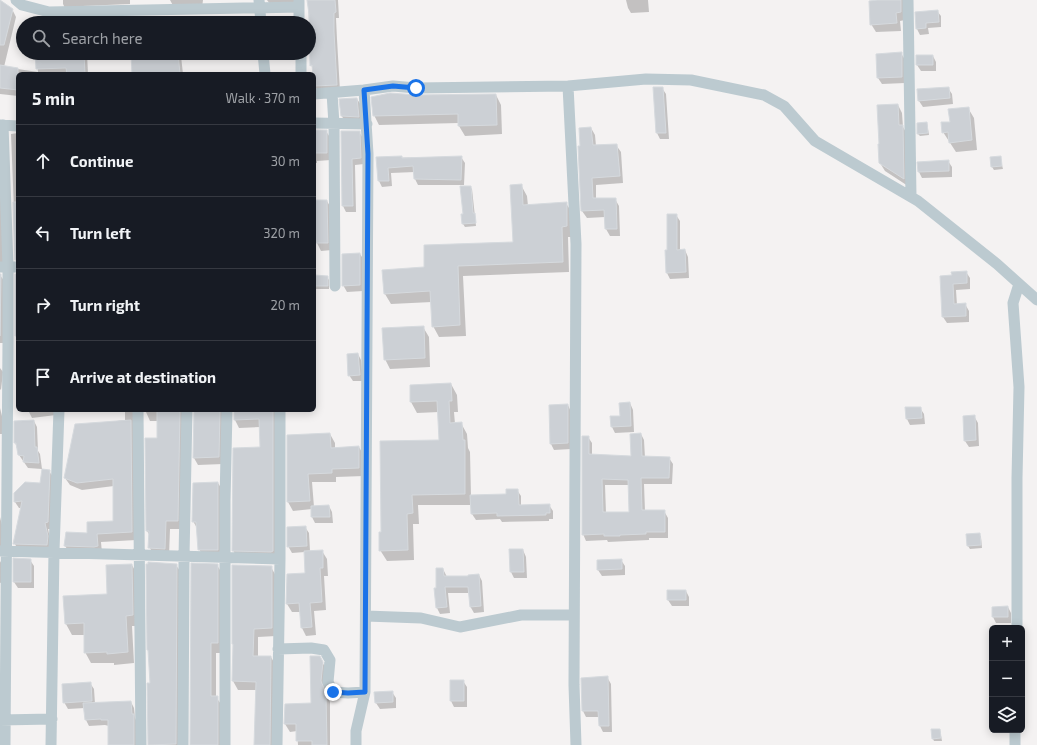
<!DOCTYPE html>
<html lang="en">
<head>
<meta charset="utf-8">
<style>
	body { margin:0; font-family:"Exo 2",sans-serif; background:#20242c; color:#f1f3f6 }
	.controls { position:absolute; right:12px; bottom:12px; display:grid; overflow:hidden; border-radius:6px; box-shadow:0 2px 10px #0003 }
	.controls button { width:36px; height:36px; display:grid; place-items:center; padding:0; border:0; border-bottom:1px solid #363941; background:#171b24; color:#f1f3f6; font:20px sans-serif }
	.stop { position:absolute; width:12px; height:12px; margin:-9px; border:3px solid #1a73e8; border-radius:50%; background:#fff }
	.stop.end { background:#1a73e8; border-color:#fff; box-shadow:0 1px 4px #0008 }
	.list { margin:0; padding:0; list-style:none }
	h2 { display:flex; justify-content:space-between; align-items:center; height:52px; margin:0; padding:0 16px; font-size:17px }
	h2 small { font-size:13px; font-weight:400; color:#9ea1a6 }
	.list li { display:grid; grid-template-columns:26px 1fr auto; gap:12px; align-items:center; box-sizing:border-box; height:72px; padding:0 16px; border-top:1px solid #363941 }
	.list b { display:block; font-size:15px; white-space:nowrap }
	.list em { font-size:13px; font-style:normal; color:#9ea1a6 }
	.icon { flex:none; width:22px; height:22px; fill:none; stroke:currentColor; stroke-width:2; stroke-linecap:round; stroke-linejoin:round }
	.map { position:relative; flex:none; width:1037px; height:745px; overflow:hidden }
	.search { position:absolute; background:#171b24; box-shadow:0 2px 10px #0003; left:16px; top:16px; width:300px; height:44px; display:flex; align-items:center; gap:10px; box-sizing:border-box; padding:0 14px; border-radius:22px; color:#9ea1a6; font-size:15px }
	.panel { position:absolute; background:#171b24; box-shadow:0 2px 10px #0003; left:16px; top:72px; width:300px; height:340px; border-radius:6px }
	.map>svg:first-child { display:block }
</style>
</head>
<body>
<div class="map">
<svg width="1037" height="745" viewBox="0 0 1037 745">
	<rect width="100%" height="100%" fill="#f4f2f2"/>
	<path fill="#0003" fill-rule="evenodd" d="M63 0H130V4L83 6 68 14 63 4Z
		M170 0H203L202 8 176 11Z
		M267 0H298V5L270 4Z
		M308 0H338L339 18H336L337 39 340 91 318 92 315 86 314 71 311 65Z
		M626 0H648L649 12 631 13 628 8Z
		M878 0H907L905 20 900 21 901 31 876 32 871 24Z
		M0 1 12 9 16 17 4 67 38 72 36 53H87L88 74H18V96L0 94Z
		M937 11 941 16V27L928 28 929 34 920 35 917 29 916 13Z
		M229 18 230 20 253 19 255 23H127L145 20 146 21 174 19 175 21 183 20 184 22Z
		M65 20H68L70 23H65Z
		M132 53H237L181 56 183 74H133Z
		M901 53 905 60V83L882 84 878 78Z
		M933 56 936 62V71H921L917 65Z
		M662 88 666 94 669 139H660L657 133Z
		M948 88 952 94 953 104 923 107 919 101Z
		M496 95 501 105 502 134 465 136 459 126V123L379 125 374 115 416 96Z
		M357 99 361 105 362 123H345L342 116 340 100Z
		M898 105 902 113 903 127 907 134 908 186 885 171 880 163Z
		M968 108 974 118 977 150 956 152 943 132 951 122Z
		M927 123 929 135 920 136 918 134Z
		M591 128 595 135 596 146 616 145 621 152 623 183 596 185V199H615L619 206 620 236H610L606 229 605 217 587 218 582 211 579 147H581Z
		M314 131H326L331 139V160L317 161V163H314Z
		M342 132H359L363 138 364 164 355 165 356 212H346L343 206Z
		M18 133V264L16 260 11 134Z
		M461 157 465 163 464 185H418L415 179V172L391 173 392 186 382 187 379 181 377 158Z
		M1000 157 1003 169 994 170 992 167Z
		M948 161 952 167V177L922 178 919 172 918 163Z
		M0 179 4 268 0 270Z
		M521 185 527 196 528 206 566 203 572 213 573 237H568L569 272 463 276 466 336 439 337 433 326 432 302 391 304 385 294 425 268 514 243Z
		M470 187 472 189 476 226 465 227 463 224V215H464Z
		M314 201H327L331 208 332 250 321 251 317 243 316 234H314Z
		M676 215 680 221V251L685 250 688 257 689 278 670 279 667 273 668 251Z
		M360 254 364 260 363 291 347 292 343 285Z
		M966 272 970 278V289L956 290 957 305 965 304 969 311V322L947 323 943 317 941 277 953 276Z
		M18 274V365L16 361V275Z
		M0 275 5 282V343H0Z
		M327 277 329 280V289H316L314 286Z
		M423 327 429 337 430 367 390 369 385 359Z
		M358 354 361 360 363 381H353L349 375Z
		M0 368 3 372 1 390 0 389Z
		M451 384 457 395 458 412H454L455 424 461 423 467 434 468 448 470 452 471 496 507 495 517 490 521 496V506L549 505 553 511V519H549V521L502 522 500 519 476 520 472 514V505H418L419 524H413L414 560 387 561 380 550 382 533 440 441 439 412 417 413 411 402V386Z
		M630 403 633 410 634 432 615 433 612 427Z
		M568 405 571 412V449L554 450 551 444Z
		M0 408 4 424V434H0Z
		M920 408 924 414 925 424 910 425 907 419Z
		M28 410H58L56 415 32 418Z
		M125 410H281L277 558H237L233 550 261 448 260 427 239 428 235 420 234 411 232 410 223 464 198 465 194 458 195 411 192 410 182 529H170L169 556H154L150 548V536L147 531 146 439H158V421H150L146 412 143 410 136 540 101 542 102 553H70L65 546 114 522V486L82 490 70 485 65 478 85 425 125 420Z
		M974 416 978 423 979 446 969 447 965 441Z
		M34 421 37 427 38 451 40 454 42 469 28 468 19 455 15 442Z
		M330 434 335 443V448L359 447 364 456V476L336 477V482H312L314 507 329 506 332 512 333 523H315L312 517V509L293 511 288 502V436Z
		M641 434 644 440 645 458H669L673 464 672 484H644L645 511H664L668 518V538H649V540L608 542 607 540 586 541 583 534 588 437 592 443V456L632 457ZM605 485H629L630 513H606Z
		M49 471 53 477 51 529H48L51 543 50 551 18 550 15 544 22 508H19L15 502V494L41 484Z
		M218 483 223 491 222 558H204L199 549 198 530 193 521Z
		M0 517 3 529 0 554Z
		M305 527 309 533 310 551H322L327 559 328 576H324L326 610 314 611 316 635 306 636 302 628 301 612H292L287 604 306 574 305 552 292 553 288 546Z
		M979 534 981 537 982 548 970 549 968 546Z
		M510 550H523L526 557 527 578H514L511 572Z
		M14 559 30 560 34 566V588H18L14 582Z
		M621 560 625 566V575L602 576 598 570V561Z
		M0 561 3 566V582L0 583Z
		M132 565 138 576 139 626H132L134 663 114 665V663H91L85 652V635H72L66 624 108 595Z
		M176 565 182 574V745H149L148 684H151Z
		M217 565 223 575V653H216V697L223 707V745H191Z
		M271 567 276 576V636L258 637V657H271L276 666 275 745H255L256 690H238L233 681 234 645Z
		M443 569 447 577H469L479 575 482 581 484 612 474 613 470 606V593H448L450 613 440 614 437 608V588Z
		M686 591 689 597V606H672L668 600Z
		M1008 607 1011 613V623H996L993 617V608Z
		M319 657 327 670 325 690 330 702V745H298L297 731 290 732 285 724 312 704Z
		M607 677 611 684 612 732H603L600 726 599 717H586L583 711Z
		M463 681 467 687V707H454L451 701Z
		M90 683 94 689 95 704 131 702 134 708 135 718 137 722V745H109V726L105 725 89 726 86 720 85 708 68 709 64 702Z
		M990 687H992V704L990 701Z
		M392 692 396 698V708L380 709 376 703Z
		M940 730 942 741H934L933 739Z"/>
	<path fill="#ccd0d5" stroke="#d6dade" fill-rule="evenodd" d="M0 0 13 9 4 45H0Z
		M307 0H335L336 12 334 13V32L337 85 314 86 312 65 310 66 309 14Z
		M877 0H901V12L896 13 897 23 870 25 869 1Z
		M938 10 939 22 926 23V28L916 29 915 12Z
		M902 52V77L877 78 876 54Z
		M35 53H84L85 74H67L66 68 36 69Z
		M131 53H178L180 74H132Z
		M916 55H933V65H916Z
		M0 65 18 68V90L0 88Z
		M653 87H663L666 133H656Z
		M949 87 950 98 918 101 917 89Z
		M390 93 416 95 496 94 497 125 458 126V114L373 116 371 97Z
		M356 98H357L359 117 341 116 339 99Z
		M898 104 899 125H903L904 179 879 163 878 144H879L877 105Z
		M969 107 972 140 949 143 948 132 942 133 941 122H950L948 109Z
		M927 122 928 133 917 134V123Z
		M591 127 593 145 617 144 620 176 592 178 593 198H616L617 229H605L604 210 581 211 578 146H580L579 128Z
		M314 130H327V153H314Z
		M341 131H360L361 158 352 159 353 206H342Z
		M402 156V158L462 156 461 180 414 179 413 166 388 168 389 181H378L376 157Z
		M1001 156 1002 166 991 167 990 157Z
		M949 160V171L918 172 917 162Z
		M522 184 523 205 567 202V226L562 227 563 262 458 266 460 325 432 327 430 291 384 294 382 270 424 267V245L513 242 510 185Z
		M460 186H471L473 213H475L476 223 462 224 461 214H463Z
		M314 200H327L328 243H316Z
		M13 202H18V260H15Z
		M667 214H677V250L685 249 686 272 666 273 665 250H667Z
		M360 253V285L342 286V254Z
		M967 271V283L953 284 954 304 966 303V316L942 317 940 276 952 275 951 272Z
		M0 274H1L0 336Z
		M15 274H18V336H15Z
		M314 275 328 276V286H314Z
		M424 326 425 358 384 360 382 328Z
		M358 353 360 375 348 376 347 354Z
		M451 383 452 401H449L450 423 462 422 463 440H465V494L412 495 413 513 407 514 408 550 379 551V532H381L380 441 439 440 437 401 410 402V385Z
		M630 402 631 426 611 427 610 416H620L619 403Z
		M568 404V443L550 444 549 405Z
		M905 407H921L922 418 906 419Z
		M157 410H180L178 521H166L165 549 148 548 149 531H146L145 438H157Z
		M194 410H220L219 457 193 458Z
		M234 410H273V551L271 552 232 551 233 448 260 447 259 419 234 420Z
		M975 415 976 440 964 441 963 416Z
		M34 420 35 447H37L39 463 23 462 24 456 18 455 16 443H14V421Z
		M131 420 132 532 97 534 98 546 94 547 64 546 66 532 87 533V522L113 521V479L77 483 64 478 75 424Z
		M330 433 331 448 359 446V468L332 469V473L308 474 310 501 287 502V435Z
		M641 433 642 456 670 457 669 478H641L642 510H665V532H646V534L620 535V536H604V534L582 535V436H589V454L631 456 630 434ZM602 479 628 480 629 512H603Z
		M42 469 50 470 48 522 45 523 48 536 47 545 13 544 22 501 14 502V493L25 482 40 483Z
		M218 482V550H198L196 522H192L193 483Z
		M506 489H518L519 505 550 504V513H546V515L497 516V513L471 514 470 495 506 494Z
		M329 505 330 517H311V506Z
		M306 526 307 546 287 547V527Z
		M980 533 981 545 967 546 966 534Z
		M509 549H523L524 572H510Z
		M323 550V568H320L322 602 310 603 312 627 301 628 299 603 286 604 287 574 305 573 304 551Z
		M13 558 31 559V582H13Z
		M622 559V569L597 570V560Z
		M148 562 177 564 176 744 148 745 147 683H150L148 650H147L146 564H148Z
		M191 563 218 564V643H211V696H218V745H190Z
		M132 564 133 615 126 616 128 652 107 654V652L84 653V623L65 624 63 596 107 594 106 565Z
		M232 565 272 566V628L254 629 253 656H271L270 745H254L256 682 232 681 233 644H232Z
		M436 568H443L444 576H468V575L479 574 481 606 470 607 468 587H445L447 607 436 608 434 588H436Z
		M667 590H686V600H667Z
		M1008 606V617H992V607Z
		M310 656H320L323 662 321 681 326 693 327 745H312V741H296V724H284L285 704 311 703Z
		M608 676 609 726H599L598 711H582L581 678Z
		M450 680H464V701H450Z
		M91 682 92 701 63 703 62 684Z
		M393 691V702L375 703 374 692Z
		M131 701 132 714H134V745H108V720H101V719L85 720 83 703Z
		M931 729H940L941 738 932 739Z"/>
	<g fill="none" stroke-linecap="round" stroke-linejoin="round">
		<path stroke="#bccad0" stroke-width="11" d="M16 0 22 5 49 12 299 7
			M259 0 261 23
			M908 0 911 196
			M299 1V23
			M263 53 265 74
			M301 53V74
			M568 86 576 244 574 685 576 745
			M364 90 393 86 416 88 568 86 646 79 691 80 764 95 784 106 815 141 918 201 997 264 1037 300
			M332 93 334 124 335 286
			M314 94 364 90 368 154 365 692 356 731V745
			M314 123 367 124
			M0 125 18 126
			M3 125 8 267V340L5 745
			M1 267H18
			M138 410 141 745
			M1 551 280 559
			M366 616 421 618 460 627 521 615H574
			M1017 628V478L1019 387 1013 303 1019 284
			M278 649 311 648 324 650 330 660 328 682 333 692 348 693 365 692
			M0 720 52 719
			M51 745 54 551 59 410
			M183 745 184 557 187 410
			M225 745V501L227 410
			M277 745 280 559V410
			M1015 745V730"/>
	</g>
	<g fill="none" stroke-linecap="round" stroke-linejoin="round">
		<path stroke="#1a73e8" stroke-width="5" d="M333 692 348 693 365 692 368 154 364 90 393 86 416 88"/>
	</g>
</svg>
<div class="controls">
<button>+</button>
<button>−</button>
<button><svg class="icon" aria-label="layers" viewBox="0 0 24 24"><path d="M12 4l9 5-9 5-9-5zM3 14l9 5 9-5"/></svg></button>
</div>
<div class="stop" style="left:416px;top:88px"></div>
<div class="stop end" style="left:333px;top:692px"></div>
<div class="search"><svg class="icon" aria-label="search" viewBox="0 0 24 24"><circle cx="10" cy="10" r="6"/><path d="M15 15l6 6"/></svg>Search here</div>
<section class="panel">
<h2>5 min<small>Walk · 370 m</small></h2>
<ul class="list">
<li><svg class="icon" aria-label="ahead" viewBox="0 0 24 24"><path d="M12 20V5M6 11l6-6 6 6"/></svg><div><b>Continue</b></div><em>30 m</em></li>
<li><svg class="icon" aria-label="left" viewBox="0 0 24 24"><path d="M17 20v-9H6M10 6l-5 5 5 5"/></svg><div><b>Turn left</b></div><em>320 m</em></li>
<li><svg class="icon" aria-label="right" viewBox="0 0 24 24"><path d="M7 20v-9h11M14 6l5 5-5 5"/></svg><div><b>Turn right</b></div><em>20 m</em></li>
<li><svg class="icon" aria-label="arrive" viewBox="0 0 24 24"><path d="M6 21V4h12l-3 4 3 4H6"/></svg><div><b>Arrive at destination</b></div></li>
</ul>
</section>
</div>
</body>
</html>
